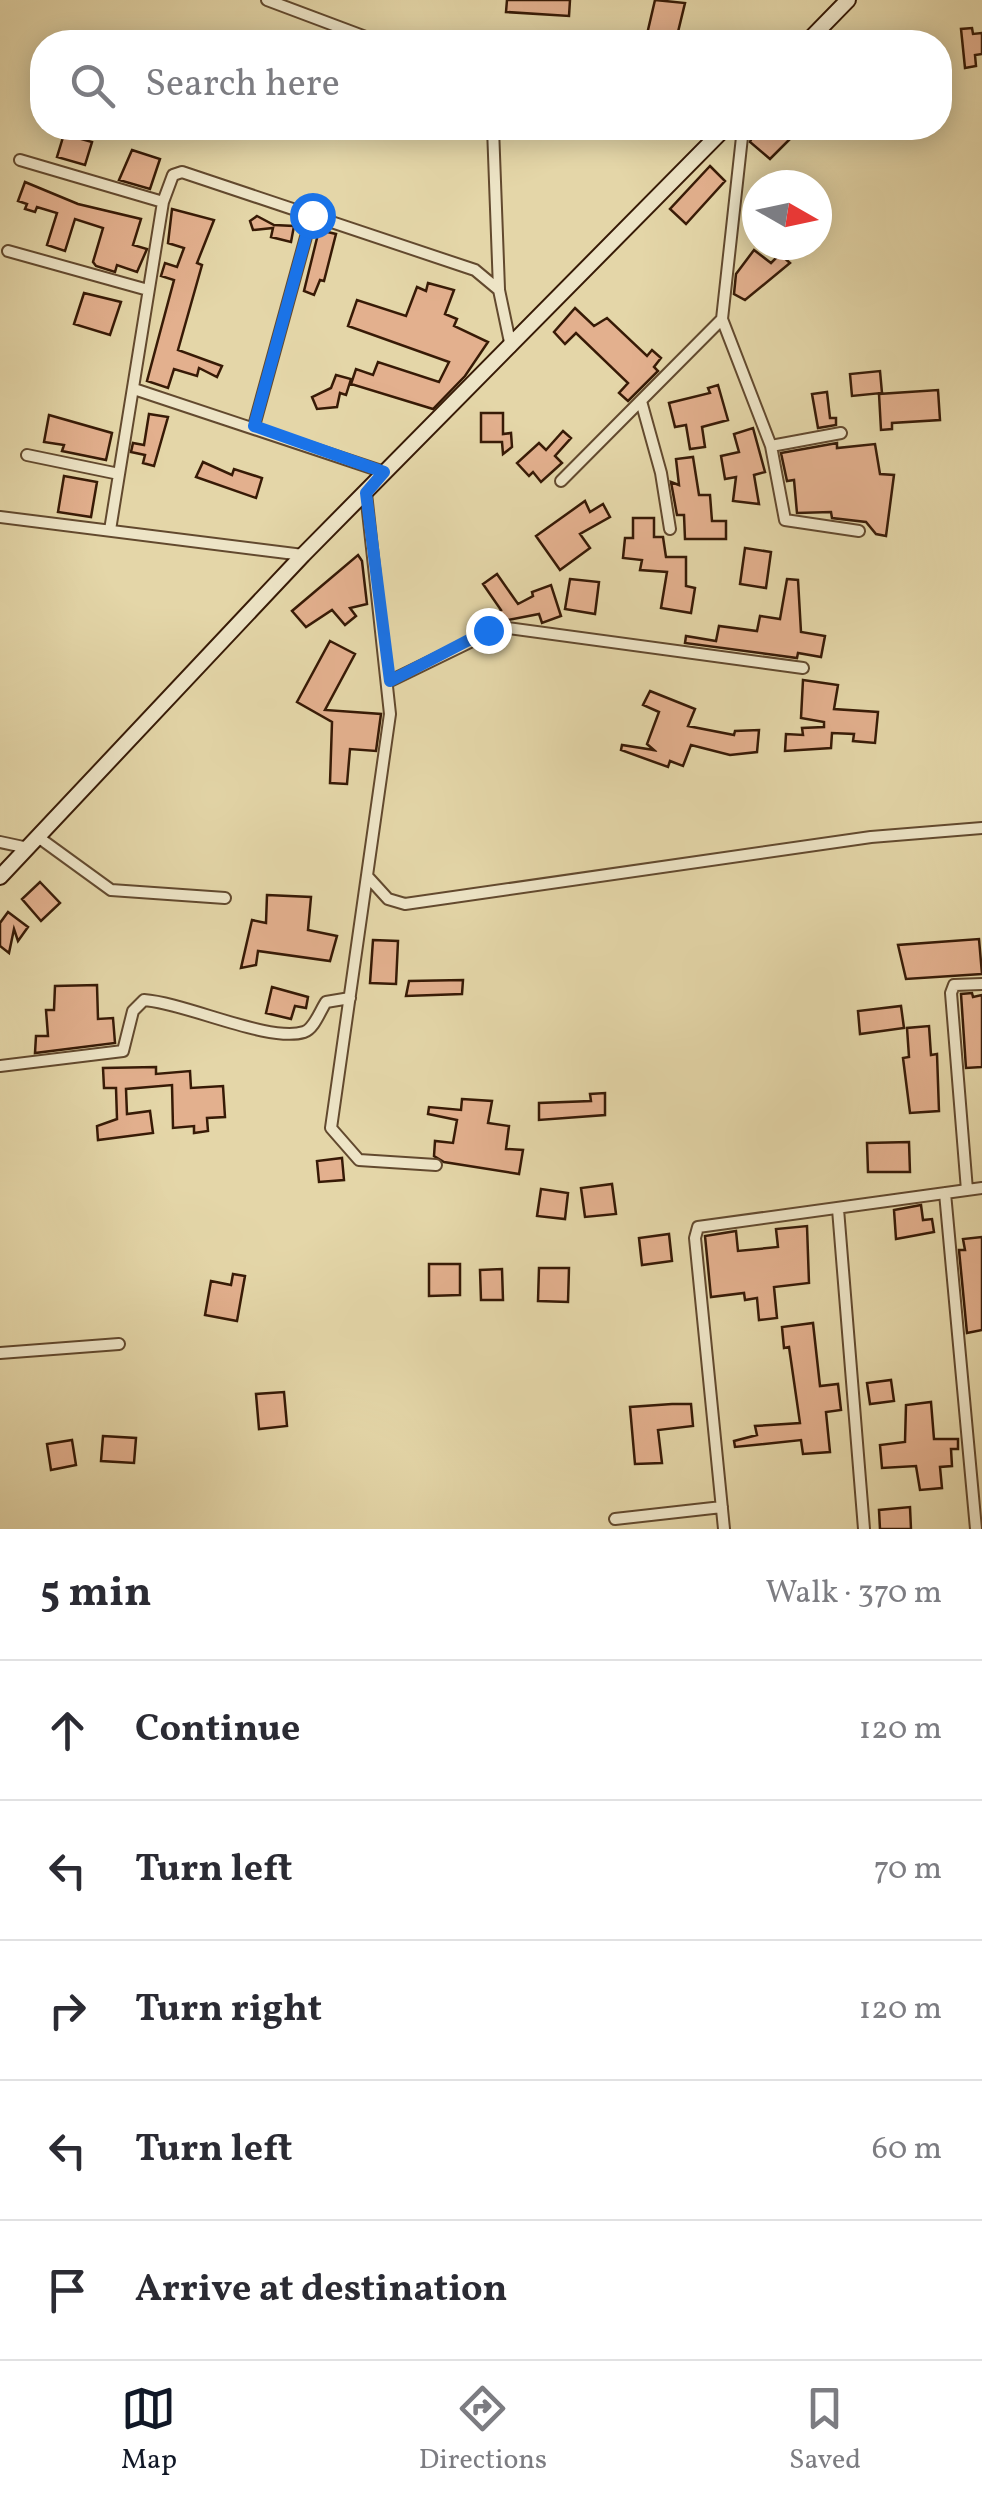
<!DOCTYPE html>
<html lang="en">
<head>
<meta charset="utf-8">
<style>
	body { margin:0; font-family:Vollkorn,serif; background:#f7f7f7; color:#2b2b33 }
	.compass { position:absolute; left:742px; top:170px; width:90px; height:90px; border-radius:50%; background:#fff; box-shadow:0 5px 25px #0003; rotate:99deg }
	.stop { position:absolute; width:30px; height:30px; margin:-22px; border:8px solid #1a73e8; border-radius:50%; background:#fff }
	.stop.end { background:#1a73e8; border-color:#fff; box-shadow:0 2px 10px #0008 }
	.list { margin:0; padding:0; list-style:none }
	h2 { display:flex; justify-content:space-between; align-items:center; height:130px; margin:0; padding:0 40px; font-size:42px }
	h2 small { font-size:32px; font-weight:400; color:#7c7c81 }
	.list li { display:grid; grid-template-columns:65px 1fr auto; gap:30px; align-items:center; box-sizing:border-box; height:140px; padding:0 40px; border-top:2px solid #e1e1e2 }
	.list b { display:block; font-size:38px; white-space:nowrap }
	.list em { font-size:32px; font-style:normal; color:#7c7c81 }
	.icon { flex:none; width:55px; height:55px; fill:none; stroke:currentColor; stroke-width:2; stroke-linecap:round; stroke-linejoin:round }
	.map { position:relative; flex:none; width:982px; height:1529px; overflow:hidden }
	.search { position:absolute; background:#fff; box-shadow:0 5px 25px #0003; left:30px; right:30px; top:30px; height:110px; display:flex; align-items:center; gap:25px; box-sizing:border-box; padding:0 35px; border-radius:40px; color:#7c7c81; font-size:38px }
	.sheet { height:830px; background:#fff }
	nav { display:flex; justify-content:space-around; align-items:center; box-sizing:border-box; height:140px; border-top:2px solid #e1e1e2; background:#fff; font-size:28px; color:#7c7c81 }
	nav a { display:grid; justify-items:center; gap:5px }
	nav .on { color:#111827 }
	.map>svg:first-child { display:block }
</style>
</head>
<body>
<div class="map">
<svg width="982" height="1529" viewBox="0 0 982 1529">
	<rect width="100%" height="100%" fill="#e4d6a8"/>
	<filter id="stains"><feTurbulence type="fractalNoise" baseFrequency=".002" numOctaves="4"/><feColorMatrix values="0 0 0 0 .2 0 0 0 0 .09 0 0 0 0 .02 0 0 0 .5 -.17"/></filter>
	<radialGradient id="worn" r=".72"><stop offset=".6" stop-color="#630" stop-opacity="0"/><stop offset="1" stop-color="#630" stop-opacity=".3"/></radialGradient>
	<path fill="#e3b08e" stroke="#371a06" stroke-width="2.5" d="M507 0H570L569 16 506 12Z
		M655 0 685 3 677 36 648 30Z
		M972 28 973 34 982 33V54L975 55 976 66 965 68 961 29Z
		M756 128H801L770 159 750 142Z
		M64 134 92 142 85 165 57 157Z
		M132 150 160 159 150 189 119 180Z
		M710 166 725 181 686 224 670 209Z
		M25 182 78 204 141 219 133 245 147 249 137 272 117 265 115 272 96 266 93 262 103 228 75 219 65 251 47 245 57 213 37 207 35 212 25 209 27 204 18 201Z
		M172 209 214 220 197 263 202 265 178 350 222 366 217 377 199 368 197 376 174 369 168 388 147 381 174 280 161 276 165 263 177 267 184 248 168 243Z
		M257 216 274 225 294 226 291 242 271 237 273 228 253 230 250 221Z
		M319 230 336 234 324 281 320 280 314 295 304 291Z
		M754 250 771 263 780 254 790 263 745 300 734 294 736 274Z
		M428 283 454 290 445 314 457 319 454 326 488 342 465 376 433 409 351 384 356 369 373 375 378 362 439 382 449 362 348 326 357 300 406 316 417 287 426 291Z
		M84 293 121 302 110 335 74 324Z
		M575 308 594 326 607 318 647 356 652 350 661 358 654 367 658 371 628 401 619 393 628 383 576 333 565 344 554 332Z
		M880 371 882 393 852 396 850 374Z
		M336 375 351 379 346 395 340 393 337 407 317 409 312 397 331 388Z
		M718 385 728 420 702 427 705 447 690 449 686 425 675 427 669 403 710 393 708 388Z
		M938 390 940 420 892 423V429L881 430 879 394Z
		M827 392 830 418H836V425L818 428 812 394Z
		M481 413H503V434L511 433 512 447 503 454 502 442H481Z
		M149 414 168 417 154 466 143 463 145 455 131 452 133 443 144 445Z
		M49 415 112 433 106 460 62 451 64 445 44 442Z
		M753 428 765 472 754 475 759 504 733 501 736 477 725 479 721 456 739 452 734 434Z
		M563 431 571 438 555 456 562 463 541 482 533 472 529 476 517 463 539 443 546 450Z
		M837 443V448L875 444 880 474 894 475 886 536 876 534 866 522 832 518 831 512 797 513 794 480 787 481 781 453Z
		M693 457 699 495H710L712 521H726V539H685L684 515H677L671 482 679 485 676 459Z
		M203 462 232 475 234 469 262 478 256 498 196 477Z
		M64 476 97 482 91 517 58 512Z
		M585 501 590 512 603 504 610 517 580 534 590 548 560 570 536 536Z
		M633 518H654V537H663L666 557H686V586L695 588 691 613 661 608 667 572 640 570 642 560 623 558 625 538H633Z
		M745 548 771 552 766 588 740 584Z
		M358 555 362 561 367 604 350 608 356 616 345 625 332 610 306 627 292 611Z
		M497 574 518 604 533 596 532 592 551 585 561 616 542 623 539 614 487 624 485 619 501 610 483 584Z
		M570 579 599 582 595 614 565 609Z
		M787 579 798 580 801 632 825 636 821 657 798 653 797 658 685 643 686 636 716 641 719 626 757 631 760 616 780 619Z
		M330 641 355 654 325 710 381 714 376 751 350 749 347 784 330 783 332 722 297 702Z
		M803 680 838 685 834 709 878 712 875 743 853 741 854 734 832 733 831 748 785 751 786 734 803 735 802 728 824 727V722L801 718Z
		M650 691 695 709 688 726 734 735 735 731 759 730 757 752 730 755 691 745 683 766 670 761 668 767 621 750 622 745 654 750 647 744 659 712 643 705Z
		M40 882 60 903 41 921 22 899Z
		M267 895 311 897 308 930 337 936 330 961 258 951 256 965 241 968 252 920 266 923Z
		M8 912 28 927 18 941 14 929 9 953 0 946V923Z
		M979 939 982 974 906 979 898 945Z
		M373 940 398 941 396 984 370 983Z
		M463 980 462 994 406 996 409 981Z
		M97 985 98 1019 113 1018 115 1043 35 1053 36 1036H48L46 1010H54L55 986Z
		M272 987 308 997 306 1008 295 1006 291 1019 266 1013Z
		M972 993 973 997 982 995V1067L966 1068 961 994Z
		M901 1006 904 1028 860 1034 858 1011Z
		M929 1026 931 1055 937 1054 939 1111 910 1113 903 1058 909 1057 907 1028Z
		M156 1067V1074L190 1071 191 1088 223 1086 225 1117 207 1118 208 1131 194 1133V1126L173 1128 172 1085 126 1089 127 1114 150 1111 153 1133 98 1140 97 1126 117 1119 116 1088H104L103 1068Z
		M605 1093V1115L539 1120V1103L591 1101 590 1094Z
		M462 1099 492 1101 488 1123 509 1126 506 1149 523 1150 519 1174 444 1162 434 1156 435 1141 453 1143 457 1120 428 1114 429 1107 461 1110Z
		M909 1142 910 1172H868L867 1143Z
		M342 1158 344 1180 319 1182 317 1161Z
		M612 1184 616 1214 585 1217 581 1188Z
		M541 1189 568 1193 565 1219 537 1216Z
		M921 1205 923 1220 932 1219 934 1232 896 1239 894 1210Z
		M807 1226 809 1283 774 1287 777 1318 759 1320 757 1298 745 1300 744 1293 711 1297 705 1236 736 1231 738 1251 778 1247 776 1229Z
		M669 1234 672 1261 642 1265 639 1238Z
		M982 1237V1330L967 1333 959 1250H965L963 1239Z
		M429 1264H460V1295L429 1296Z
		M539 1268H569L568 1302 538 1301Z
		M502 1269 503 1300H481L480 1270Z
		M233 1274 245 1276 237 1321 205 1315 211 1281 231 1285Z
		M813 1323 820 1386 838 1384 841 1410 826 1412 830 1452 803 1454 801 1440 735 1447 734 1441 757 1435 755 1426 800 1423 789 1347 784 1348 782 1327Z
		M891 1380 894 1401 870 1404 867 1383Z
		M284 1392 287 1426 259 1429 256 1394Z
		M931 1402 934 1439H958V1449H951L952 1466 940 1467 942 1488 920 1490 916 1466 882 1468 880 1445 905 1442 906 1405Z
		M672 1404H691L693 1426 658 1430 662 1463 635 1464 630 1407Z
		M103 1436 136 1438 134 1463 101 1461Z
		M72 1440 76 1465 51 1470 47 1444Z
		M910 1507 911 1529H880L879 1510Z"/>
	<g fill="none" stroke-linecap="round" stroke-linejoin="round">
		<defs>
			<path id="street" d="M267 0 379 42
				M493 128 499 289
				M743 128 722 319 771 446 785 520 859 531
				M20 160 163 202
				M8 251 148 290
				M134 389 384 472
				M641 401 661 473 670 529
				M254 426 312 215
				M771 446 841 433
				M27 455 119 474
				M561 481 722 319
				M366 493 390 714 331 1128 359 1160 436 1165
				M0 517 303 555
				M110 530 163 202 173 175 182 172 475 270 499 290 511 347
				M390 681 501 627 803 668
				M38 837 111 890 225 898
				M0 842 28 848
				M368 877 388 899 405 904 871 837 982 828
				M0 1066 123 1051 133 1011 144 1000C186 1003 269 1043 304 1032 314 1029 320 1011 326 1002L350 998
				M967 1190 951 993 954 985 982 984
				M945 1193 976 1529
				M838 1209 864 1529
				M0 1353 119 1344
				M615 1519 722 1507
				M724 1529 695 1238 698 1227 982 1188"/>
			<path id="secondary" d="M807 42 848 0
				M0 877 303 555 725 128"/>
		</defs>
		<use href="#street" stroke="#62492e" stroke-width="14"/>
		<use href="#secondary" stroke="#371a06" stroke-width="18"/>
		<use href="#street" stroke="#ede4c6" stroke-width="10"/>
		<use href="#secondary" stroke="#ede4c6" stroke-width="14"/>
	</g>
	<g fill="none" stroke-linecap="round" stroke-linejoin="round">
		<path stroke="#1a73e8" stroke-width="12" d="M312 215 254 426 384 472 366 493 390 681 488 630"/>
	</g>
	<rect width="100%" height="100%" filter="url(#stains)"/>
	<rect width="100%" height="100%" fill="url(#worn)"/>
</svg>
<svg class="compass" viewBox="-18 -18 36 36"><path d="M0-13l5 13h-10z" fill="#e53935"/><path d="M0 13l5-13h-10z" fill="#7c7c81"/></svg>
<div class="stop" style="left:312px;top:215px"></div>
<div class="stop end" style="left:488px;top:630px"></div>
<div class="search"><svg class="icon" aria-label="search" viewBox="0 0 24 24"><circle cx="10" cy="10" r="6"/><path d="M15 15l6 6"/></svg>Search here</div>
</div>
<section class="sheet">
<h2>5 min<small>Walk · 370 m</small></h2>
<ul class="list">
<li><svg class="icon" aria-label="ahead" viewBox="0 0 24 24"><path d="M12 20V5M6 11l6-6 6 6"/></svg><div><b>Continue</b></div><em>120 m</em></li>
<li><svg class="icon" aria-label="left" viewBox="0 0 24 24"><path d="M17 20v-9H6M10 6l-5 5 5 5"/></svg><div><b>Turn left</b></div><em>70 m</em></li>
<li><svg class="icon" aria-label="right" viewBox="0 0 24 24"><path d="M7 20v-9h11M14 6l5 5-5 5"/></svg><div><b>Turn right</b></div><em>120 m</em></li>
<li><svg class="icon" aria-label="left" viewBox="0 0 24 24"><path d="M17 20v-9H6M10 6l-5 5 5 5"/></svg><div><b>Turn left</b></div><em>60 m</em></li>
<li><svg class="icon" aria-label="arrive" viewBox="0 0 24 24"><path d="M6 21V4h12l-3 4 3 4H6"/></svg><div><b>Arrive at destination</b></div></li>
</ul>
</section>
<nav>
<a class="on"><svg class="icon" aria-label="map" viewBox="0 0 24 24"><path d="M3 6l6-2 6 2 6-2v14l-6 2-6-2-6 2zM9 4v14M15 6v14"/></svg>Map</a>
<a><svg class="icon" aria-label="directions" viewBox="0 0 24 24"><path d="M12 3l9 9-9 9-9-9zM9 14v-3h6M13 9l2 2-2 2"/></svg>Directions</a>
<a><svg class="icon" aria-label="saved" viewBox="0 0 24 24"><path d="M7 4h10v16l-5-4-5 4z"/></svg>Saved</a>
</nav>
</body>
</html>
